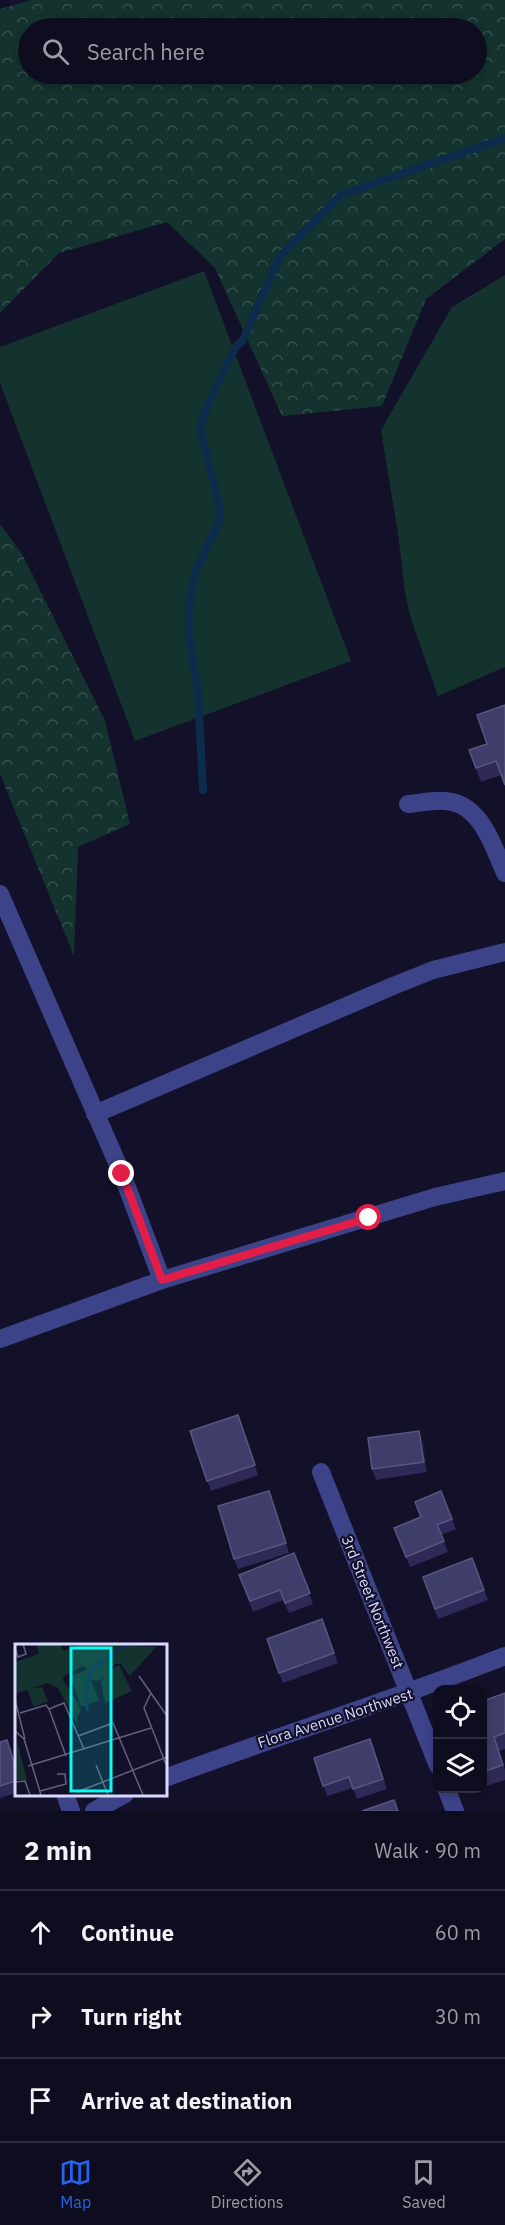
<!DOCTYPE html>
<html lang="en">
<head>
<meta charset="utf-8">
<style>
	body { margin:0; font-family:"IBM Plex Sans",sans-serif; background:#171628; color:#f1f3f6 }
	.controls { position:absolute; right:18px; bottom:18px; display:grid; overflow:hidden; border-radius:12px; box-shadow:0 3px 9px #0003 }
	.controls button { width:54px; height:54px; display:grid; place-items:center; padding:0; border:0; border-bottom:2px solid #2e2d3d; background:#0e0d1f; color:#f1f3f6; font:30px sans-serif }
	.stop { position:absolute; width:18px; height:18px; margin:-14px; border:4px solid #e11d48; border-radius:50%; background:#fff }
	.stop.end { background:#e11d48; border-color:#fff; box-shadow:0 2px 6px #0008 }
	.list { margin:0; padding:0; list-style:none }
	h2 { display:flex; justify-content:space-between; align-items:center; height:78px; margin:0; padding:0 24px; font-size:26px }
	h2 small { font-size:20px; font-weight:400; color:#9b9ca4 }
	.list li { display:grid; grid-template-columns:39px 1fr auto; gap:18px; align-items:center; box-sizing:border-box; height:84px; padding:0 24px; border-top:2px solid #2e2d3d }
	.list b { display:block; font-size:22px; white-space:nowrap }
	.list em { font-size:20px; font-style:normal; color:#9b9ca4 }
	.icon { flex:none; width:33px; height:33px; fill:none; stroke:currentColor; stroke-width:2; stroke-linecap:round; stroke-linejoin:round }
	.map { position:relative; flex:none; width:505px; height:1811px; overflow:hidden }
	.search { position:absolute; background:#0e0d1f; box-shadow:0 3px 9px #0003; left:18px; right:18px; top:18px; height:66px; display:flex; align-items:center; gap:15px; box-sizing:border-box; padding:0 21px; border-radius:33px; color:#9b9ca4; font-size:22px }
	.sheet { height:330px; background:#0e0d1f }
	nav { display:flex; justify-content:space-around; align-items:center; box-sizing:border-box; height:84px; border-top:2px solid #2e2d3d; background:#0e0d1f; font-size:16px; color:#9b9ca4 }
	nav a { display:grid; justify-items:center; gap:3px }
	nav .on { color:#2563eb }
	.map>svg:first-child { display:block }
</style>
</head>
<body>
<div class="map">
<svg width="505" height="1811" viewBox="0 0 505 1811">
	<defs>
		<pattern id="forest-crowns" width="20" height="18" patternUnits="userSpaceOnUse" patternTransform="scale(1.5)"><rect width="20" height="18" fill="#14332e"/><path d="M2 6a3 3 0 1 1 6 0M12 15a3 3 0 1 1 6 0" fill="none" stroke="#36504d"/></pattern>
	</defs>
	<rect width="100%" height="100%" fill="#121129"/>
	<path fill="url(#forest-crowns)" fill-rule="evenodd" d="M31 0H505V239L426 299 382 406 282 416 215 268 167 222 59 253 0 313V9ZM28 28H476V74H28Z
		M0 524 22 554 105 721 130 824 78 847 74 956 0 774Z"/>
	<path fill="#14332e" d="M204 271 351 661 135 741 0 383V347Z
		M505 275V667L438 696 410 616 405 592 398 534 381 430 452 307Z"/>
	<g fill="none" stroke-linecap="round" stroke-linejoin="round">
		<path stroke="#0d2c4c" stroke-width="8" d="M203 790 198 692 189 635V607L196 570 219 523V504L200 429 207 406 235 348 243 340 280 256 341 195 505 138"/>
		<path stroke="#3c4388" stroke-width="18" d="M408 804C420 803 433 800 445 801 481 803 493 846 505 873
			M0 894 122 1174 162 1280
			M95 1114 393 986 433 970 505 952
			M0 1339 162 1280 435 1197 505 1181
			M321 1472 438 1766
			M165 1778C278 1736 393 1700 505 1656
			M446 1788 455 1811
			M65 1794 71 1811
			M94 1811 125 1794"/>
	</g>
	<path fill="#2d2a57" d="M505 705 501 775 481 782 469 750 487 744Z
		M238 1415 258 1475 211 1491 190 1431Z
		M419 1431 423 1441 427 1472 376 1480 372 1469Z
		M269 1491 289 1553 238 1569 234 1559Z
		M441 1491 456 1529 441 1535 448 1552 410 1567 394 1528 421 1517Z
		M294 1553 313 1604 289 1613 283 1600 253 1612 239 1575Z
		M472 1558 488 1600 438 1619 423 1577Z
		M322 1619 338 1663 283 1683 279 1673Z
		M505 1693V1749L499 1751 505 1770V1780L483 1787V1701Z
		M370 1739 387 1789 357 1799 353 1788 327 1796 314 1758Z
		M0 1742 16 1768V1793L0 1798Z"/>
	<path fill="#1a183d" d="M419 1431 423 1441 427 1472 424 1462Z"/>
	<path fill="#3f3d69" stroke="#585680" stroke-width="1.5" d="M505 705V785L496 761 476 768 469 750 487 744 477 715Z
		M238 1415 255 1465 207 1481 190 1431Z
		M419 1431 424 1462 372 1469 368 1438Z
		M269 1491 286 1543 234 1559 218 1506Z
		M441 1491 452 1519 437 1525 444 1541 406 1557 394 1528 421 1517 415 1502Z
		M294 1553 310 1593 285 1603 280 1590 250 1601 239 1575Z
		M472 1558 484 1590 435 1609 423 1577Z
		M322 1619 334 1653 279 1673 267 1639Z
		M505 1693V1733L494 1737 503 1765 483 1772V1701Z
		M370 1739 383 1779 353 1789 349 1777 323 1786 314 1758Z
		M7 1740 16 1769V1781L0 1786V1742Z
		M394 1800 398 1811H362Z"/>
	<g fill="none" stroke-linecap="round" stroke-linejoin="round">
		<path stroke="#e11d48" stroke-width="8" d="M122 1174 162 1280 369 1218"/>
	</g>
	<g text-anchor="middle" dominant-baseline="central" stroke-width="4.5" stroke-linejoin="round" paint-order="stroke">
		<g font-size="15" fill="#d9daff" stroke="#121129">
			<text transform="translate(373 1602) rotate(68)">3rd Street Northwest</text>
			<text transform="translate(335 1718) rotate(-18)">Flora Avenue Northwest</text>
		</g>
	</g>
	<g transform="translate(15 1644)">
		<rect width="152" height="152" fill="#121129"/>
		<path d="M2 97 12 136H0Z" fill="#14332e"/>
		<path d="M21 0H45L48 7 67 0 141 3 115 32 106 20H100L86 36 78 37 69 22 49 32 48 36 64 61 66 69 62 71V80L43 44 32 39 2 49 0 18 24 10Z" fill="#14332e"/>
		<path d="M104 21 117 47 90 59 86 38 92 28ZM72 26 84 56 66 63 55 32ZM27 43 33 57 19 63 12 45Z" fill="#14332e"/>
		<path fill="none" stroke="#0d2c4c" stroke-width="3" d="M72 67V38L78 24 114 0"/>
		<path fill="none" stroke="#62617f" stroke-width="1.5" d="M0 4 3 13 11 10 8 0M124 32 152 72M136 49 129 64 152 123M0 56 10 95M5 69 31 61 34 65M0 87 9 95 26 151M63 92 98 79 128 151M51 112 34 65 49 59 69 105M81 121 93 151M13 122 136 84M0 138 10 137 15 151M25 147 51 140 50 130H42M62 148 152 113"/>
		<path fill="#07fdf5" fill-opacity="0.15" stroke="#07fdf5" stroke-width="3" d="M56 4H96V147H56Z"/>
		<rect width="152" height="152" fill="none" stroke="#d9daff" stroke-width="3"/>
	</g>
</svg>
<div class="controls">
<button><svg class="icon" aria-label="locate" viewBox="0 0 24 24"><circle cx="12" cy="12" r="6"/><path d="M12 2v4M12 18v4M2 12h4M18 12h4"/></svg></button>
<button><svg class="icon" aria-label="layers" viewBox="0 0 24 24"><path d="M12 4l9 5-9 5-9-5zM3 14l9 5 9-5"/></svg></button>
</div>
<div class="stop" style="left:369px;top:1218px"></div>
<div class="stop end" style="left:122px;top:1174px"></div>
<div class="search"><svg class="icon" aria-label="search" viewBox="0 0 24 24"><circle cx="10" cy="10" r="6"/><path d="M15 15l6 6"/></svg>Search here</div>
</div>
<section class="sheet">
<h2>2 min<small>Walk · 90 m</small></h2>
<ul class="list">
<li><svg class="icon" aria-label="ahead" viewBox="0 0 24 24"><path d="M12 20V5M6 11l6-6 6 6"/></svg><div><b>Continue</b></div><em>60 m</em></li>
<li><svg class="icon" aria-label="right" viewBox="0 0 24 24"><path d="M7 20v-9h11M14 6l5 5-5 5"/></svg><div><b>Turn right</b></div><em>30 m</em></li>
<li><svg class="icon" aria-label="arrive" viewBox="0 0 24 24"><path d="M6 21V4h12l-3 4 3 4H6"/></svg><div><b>Arrive at destination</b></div></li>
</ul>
</section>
<nav>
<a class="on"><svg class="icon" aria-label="map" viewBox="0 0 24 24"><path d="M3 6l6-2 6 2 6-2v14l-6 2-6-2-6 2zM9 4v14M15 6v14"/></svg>Map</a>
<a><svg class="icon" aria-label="directions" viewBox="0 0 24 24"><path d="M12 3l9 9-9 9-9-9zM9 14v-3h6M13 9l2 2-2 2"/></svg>Directions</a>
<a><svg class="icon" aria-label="saved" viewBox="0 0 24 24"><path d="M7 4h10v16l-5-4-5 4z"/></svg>Saved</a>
</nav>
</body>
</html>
